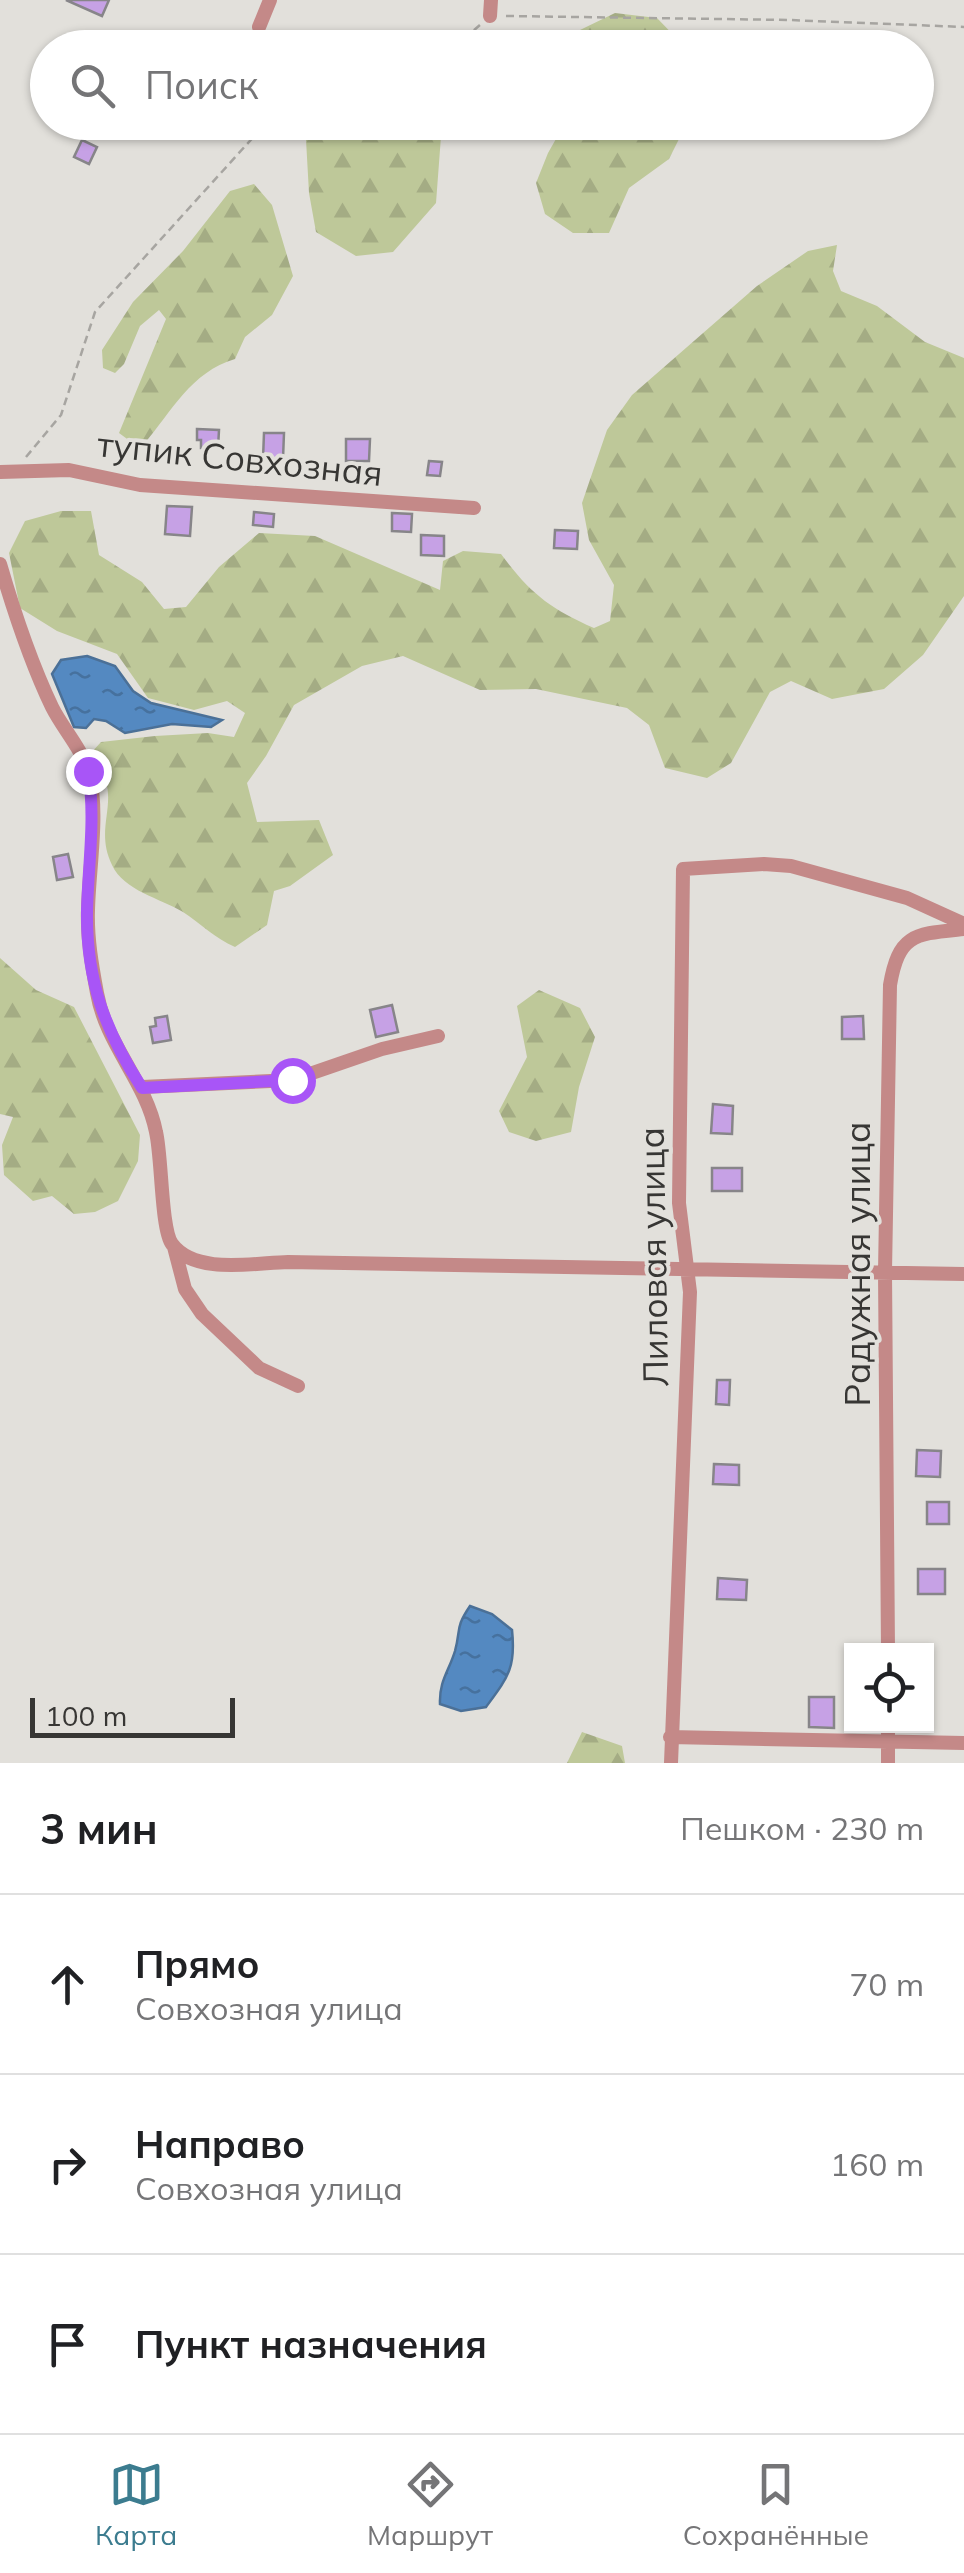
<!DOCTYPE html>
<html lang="ru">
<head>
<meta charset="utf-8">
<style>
	body { margin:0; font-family:Mulish,sans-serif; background:#f6f6f6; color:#202124 }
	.controls { position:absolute; right:30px; bottom:30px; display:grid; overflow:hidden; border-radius:0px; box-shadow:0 2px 8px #0004 }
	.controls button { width:90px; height:90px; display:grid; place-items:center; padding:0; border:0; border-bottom:2px solid #e0e0e0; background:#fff; color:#202124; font:50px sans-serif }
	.scale { position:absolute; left:30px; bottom:25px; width:205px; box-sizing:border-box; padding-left:10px; border:5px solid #373634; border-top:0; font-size:28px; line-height:35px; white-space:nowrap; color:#373634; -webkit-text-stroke:8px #e2e0db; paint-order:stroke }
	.stop { position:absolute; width:30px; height:30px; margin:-22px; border:8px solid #a855f7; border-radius:50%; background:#fff }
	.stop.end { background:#a855f7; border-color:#fff; box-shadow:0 2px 10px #0008 }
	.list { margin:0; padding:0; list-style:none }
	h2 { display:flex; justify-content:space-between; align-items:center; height:130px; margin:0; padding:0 40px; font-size:42px }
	h2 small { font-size:32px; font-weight:400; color:#757577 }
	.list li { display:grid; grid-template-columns:65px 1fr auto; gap:30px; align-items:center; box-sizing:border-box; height:180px; padding:0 40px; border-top:2px solid #e0e0e0 }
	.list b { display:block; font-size:38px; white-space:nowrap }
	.list p { margin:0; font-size:32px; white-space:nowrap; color:#757577 }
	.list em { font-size:32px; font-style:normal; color:#757577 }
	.icon { flex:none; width:55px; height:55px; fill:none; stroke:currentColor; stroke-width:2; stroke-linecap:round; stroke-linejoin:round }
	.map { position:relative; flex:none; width:964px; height:1763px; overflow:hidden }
	.search { position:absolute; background:#fff; box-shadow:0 2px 8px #0004; left:30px; right:30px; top:30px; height:110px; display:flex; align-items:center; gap:25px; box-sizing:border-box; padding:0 35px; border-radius:55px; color:#757577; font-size:38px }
	.sheet { height:670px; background:#fff }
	nav { display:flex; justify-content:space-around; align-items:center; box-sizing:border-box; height:140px; border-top:2px solid #e0e0e0; background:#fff; font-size:28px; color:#757577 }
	nav a { display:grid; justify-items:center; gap:5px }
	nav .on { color:#3c7c8f }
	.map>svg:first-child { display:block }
</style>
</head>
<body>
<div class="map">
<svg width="964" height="1763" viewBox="0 0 964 1763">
	<defs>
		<pattern id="forest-firs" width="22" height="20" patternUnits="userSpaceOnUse" patternTransform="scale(2.5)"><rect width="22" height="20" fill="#bec899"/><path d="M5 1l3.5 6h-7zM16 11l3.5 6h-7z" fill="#a4ac84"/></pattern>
		<pattern id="water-ripples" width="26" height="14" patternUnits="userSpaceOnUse" patternTransform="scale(2.5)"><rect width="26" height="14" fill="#5489c1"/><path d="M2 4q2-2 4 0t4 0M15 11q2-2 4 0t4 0" fill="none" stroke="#46719e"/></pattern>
	</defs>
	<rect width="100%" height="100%" fill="#e2e0db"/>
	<path fill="url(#forest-firs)" d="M615 13 657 18 685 47H570L580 30Z
		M305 122 442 123 436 203 393 252 356 256 316 232 309 193Z
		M565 123V122L687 123 669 159 629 188 609 233H573L545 214 536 183 548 153Z
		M254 184 272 205 293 276 272 315 245 337 235 359C191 372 172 411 144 444H134L119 433 166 319 159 310 140 326 124 364 115 373 103 368 102 350 133 302 183 251 230 191Z
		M837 245 833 271 841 291 877 306 925 342 964 358V596L923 655 884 689 832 699 791 681 770 692 731 763 707 778 665 768 649 725 627 708 536 689 480 690 403 656 362 666 294 705 266 756 247 783 257 822 319 820 333 855 290 886 274 891 267 925 235 947C215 938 201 924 183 912 160 898 124 891 112 865 91 822 128 797 90 754L101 742 155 736 208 733 234 737 245 713 227 701 194 710 148 698 117 654 57 631 20 608 9 553 25 521 61 511H91L99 555 142 582 164 609 186 607 219 567 259 533 315 536 440 590 443 561 463 551 501 554C530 593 549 608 594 628L610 621 614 585 589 540 582 503 607 430 632 395 757 286 808 251Z
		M0 958 36 990 74 1007 140 1135 138 1161 118 1201 95 1212 74 1214 52 1196 33 1201 4 1175 2 1145 13 1117 0 1114Z
		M539 990 580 1008 595 1037 579 1087 571 1132 536 1141 509 1132 499 1111 527 1057 517 1006Z
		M582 1732 622 1746 625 1763H567Z"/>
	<path fill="url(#water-ripples)" stroke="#4b7097" stroke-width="2.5" d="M87 656 115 666 133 691 151 703 222 720 211 727 172 724 125 733 106 721 94 719 86 728 74 727 52 674 61 660Z
		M470 1606 492 1614 512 1630C516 1668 508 1677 486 1707L461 1711 440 1704C439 1681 449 1671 455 1651 461 1629 455 1628 470 1606Z"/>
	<path fill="#c6a1e5" stroke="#878589" stroke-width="2.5" d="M66 0H109L102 16Z
		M82 140 97 147 89 164 74 157Z
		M197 429 219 430 218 448H201V440H197Z
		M264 433H284L283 459H263Z
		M346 439H370L369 461H346Z
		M429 461 442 462 440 476 427 475Z
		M167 506 192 507 190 536 165 534Z
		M254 512 274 514 273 527 253 525Z
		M392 513 412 514 411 532 392 531Z
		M555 530 578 531 577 549 554 548Z
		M421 535 444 536V556L421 555Z
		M68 854 73 877 57 880 53 857Z
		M392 1005 398 1032 376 1037 370 1010Z
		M167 1016 171 1040 153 1043 150 1027 156 1026 155 1018Z
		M863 1016 864 1039H842V1017Z
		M713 1104 733 1106 732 1134 711 1133Z
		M712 1168H742V1191H712Z
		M717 1380H730L729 1405 716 1404Z
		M917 1450 941 1451 940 1477 916 1476Z
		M714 1464 739 1465V1485L713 1484Z
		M927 1502H949V1524H927Z
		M918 1569H945V1594H918Z
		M718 1578 747 1580 746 1600 717 1599Z
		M809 1697H834V1728L809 1727Z"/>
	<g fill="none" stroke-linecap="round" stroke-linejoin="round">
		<path stroke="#a7a5a1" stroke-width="2.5" stroke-dasharray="8 5" stroke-linecap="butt" d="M506 16 789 20 964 27
			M441 48 456 46 481 24
			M26 457 61 415 95 312 267 122"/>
		<path stroke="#c48988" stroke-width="14" d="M490 16 491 0
			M259 27 270 0
			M0 472 69 470 140 485 474 508
			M0 564C14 612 30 661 52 707 63 729 82 749 89 773 99 813 89 868 88 910 87 938 92 966 97 993 106 1045 146 1081 156 1132 162 1157 161 1229 172 1244 195 1275 253 1263 288 1262L964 1274
			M142 1087 292 1080 382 1049 438 1036
			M174 1247 185 1289 202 1314 259 1368 298 1386
			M888 1650 885 1272 890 985C899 933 915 934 964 929
			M670 1737 964 1743
			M671 1763 690 1292 679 1203 683 869 764 864 791 866 907 898 964 924
			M888 1763V1726"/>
	</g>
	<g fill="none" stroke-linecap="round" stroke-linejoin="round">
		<path stroke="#a855f7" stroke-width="12" d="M88 771C96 817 88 865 87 911 86 980 105 1031 142 1088L292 1080"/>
	</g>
	<g text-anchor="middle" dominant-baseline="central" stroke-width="8" stroke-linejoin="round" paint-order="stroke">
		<g font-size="35" fill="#373634" stroke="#e2e0db">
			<text transform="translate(240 458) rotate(6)">тупик Совхозная</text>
			<text transform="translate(653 1257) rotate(-91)">Лиловая улица</text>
			<text transform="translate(857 1264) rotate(-90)">Радужная улица</text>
		</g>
	</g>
</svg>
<div class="controls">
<button><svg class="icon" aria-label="locate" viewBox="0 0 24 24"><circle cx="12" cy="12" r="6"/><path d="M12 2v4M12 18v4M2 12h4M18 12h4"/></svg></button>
</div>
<div class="scale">100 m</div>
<div class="stop" style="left:292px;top:1080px"></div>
<div class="stop end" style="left:88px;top:771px"></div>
<div class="search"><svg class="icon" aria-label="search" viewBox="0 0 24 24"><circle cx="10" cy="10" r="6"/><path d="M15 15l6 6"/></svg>Поиск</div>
</div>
<section class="sheet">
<h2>3 мин<small>Пешком · 230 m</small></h2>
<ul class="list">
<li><svg class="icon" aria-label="ahead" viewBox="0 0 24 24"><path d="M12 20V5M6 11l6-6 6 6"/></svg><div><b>Прямо</b><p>Совхозная улица</p></div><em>70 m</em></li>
<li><svg class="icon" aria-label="right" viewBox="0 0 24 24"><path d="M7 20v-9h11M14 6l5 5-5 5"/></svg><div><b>Направо</b><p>Совхозная улица</p></div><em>160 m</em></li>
<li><svg class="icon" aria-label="arrive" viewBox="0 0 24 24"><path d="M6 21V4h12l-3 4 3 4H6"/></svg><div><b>Пункт назначения</b></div></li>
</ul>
</section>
<nav>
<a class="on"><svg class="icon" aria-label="map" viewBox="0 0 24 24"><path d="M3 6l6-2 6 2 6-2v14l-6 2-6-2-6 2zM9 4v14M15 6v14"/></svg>Карта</a>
<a><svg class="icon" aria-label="directions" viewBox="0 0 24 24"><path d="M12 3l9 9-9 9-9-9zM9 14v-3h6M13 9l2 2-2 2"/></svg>Маршрут</a>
<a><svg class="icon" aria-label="saved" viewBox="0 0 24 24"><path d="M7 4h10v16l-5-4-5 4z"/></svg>Сохранённые</a>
</nav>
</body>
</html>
